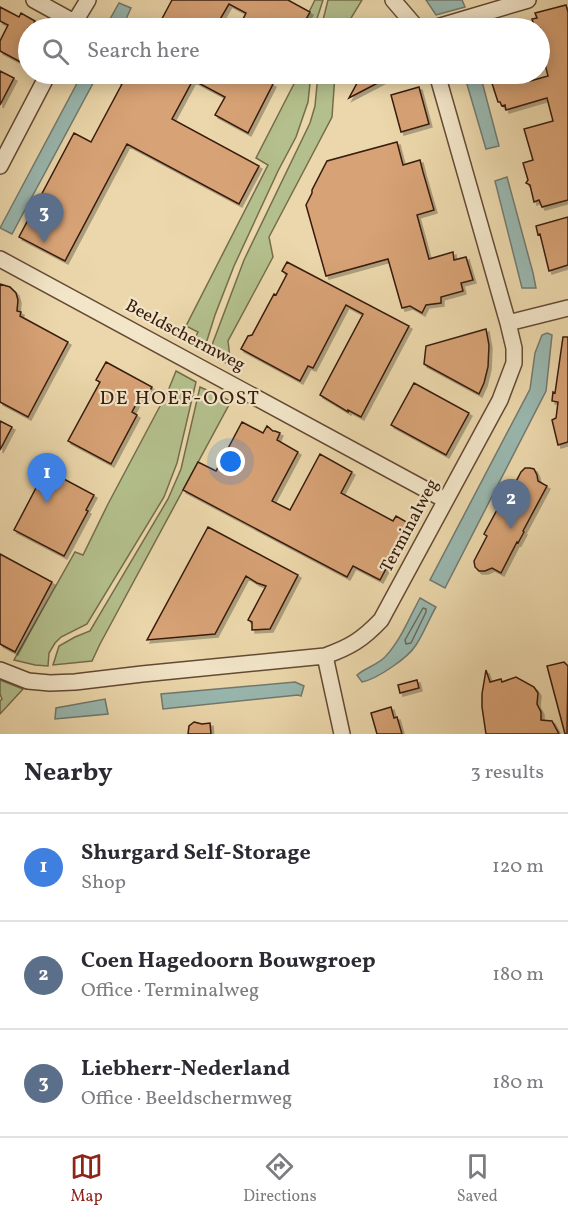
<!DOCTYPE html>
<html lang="en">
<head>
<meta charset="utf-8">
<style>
	body { margin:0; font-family:Vollkorn,serif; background:#f2f2f3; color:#2b2b33 }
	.you { position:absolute; left:231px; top:462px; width:21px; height:21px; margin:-15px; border:4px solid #fff; border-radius:50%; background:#1a73e8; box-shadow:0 0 0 9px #1a73e833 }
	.badge { display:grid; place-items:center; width:39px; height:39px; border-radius:50%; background:#8f2418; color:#fff; font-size:20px; font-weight:700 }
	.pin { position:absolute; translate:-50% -50px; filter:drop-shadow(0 2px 3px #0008) }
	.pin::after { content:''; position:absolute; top:32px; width:21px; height:18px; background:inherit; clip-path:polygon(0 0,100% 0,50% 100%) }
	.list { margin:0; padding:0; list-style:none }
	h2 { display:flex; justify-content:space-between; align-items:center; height:78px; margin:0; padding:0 24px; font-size:26px }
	h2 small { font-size:20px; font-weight:400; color:#7c7c81 }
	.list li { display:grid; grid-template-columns:39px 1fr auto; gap:18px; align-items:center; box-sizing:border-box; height:108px; padding:0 24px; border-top:2px solid #e1e1e2 }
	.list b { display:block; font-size:22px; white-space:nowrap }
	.list p { margin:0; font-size:20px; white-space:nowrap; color:#7c7c81 }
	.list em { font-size:20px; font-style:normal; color:#7c7c81 }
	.icon { flex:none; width:33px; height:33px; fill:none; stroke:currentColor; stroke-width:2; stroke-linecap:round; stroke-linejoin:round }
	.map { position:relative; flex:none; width:568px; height:734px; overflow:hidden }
	.search { position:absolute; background:#fff; box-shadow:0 3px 15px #0003; left:18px; right:18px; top:18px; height:66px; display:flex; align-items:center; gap:15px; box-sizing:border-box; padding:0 21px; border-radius:33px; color:#7c7c81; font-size:22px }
	.sheet { height:402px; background:#fff }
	nav { display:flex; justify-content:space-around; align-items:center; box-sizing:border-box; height:84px; border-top:2px solid #e1e1e2; background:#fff; font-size:16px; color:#7c7c81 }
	nav a { display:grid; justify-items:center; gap:3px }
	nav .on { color:#8f2418 }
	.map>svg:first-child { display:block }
</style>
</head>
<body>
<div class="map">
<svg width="568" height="734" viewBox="0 0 568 734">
	<defs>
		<filter id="shadow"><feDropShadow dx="3" dy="3" stdDeviation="0" flood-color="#0004"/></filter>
	</defs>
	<rect width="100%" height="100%" fill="#ebd7ab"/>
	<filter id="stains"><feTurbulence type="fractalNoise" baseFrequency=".00333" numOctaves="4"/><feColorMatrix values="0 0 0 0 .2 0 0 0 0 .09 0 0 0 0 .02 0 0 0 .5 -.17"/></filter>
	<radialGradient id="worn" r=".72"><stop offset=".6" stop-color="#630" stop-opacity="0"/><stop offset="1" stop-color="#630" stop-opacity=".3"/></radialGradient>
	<path fill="#b3bf8c" stroke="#756d4c" stroke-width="1.5" d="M315 0H323L314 28H301Z
		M328 0H362L345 28H321Z
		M295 74H311L308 102 296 137 278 171 234 266 215 315 204 350 192 344 198 332 186 326 268 165 256 158 298 76Z
		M318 74H335L332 117 269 237 273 257 228 341 231 366 209 353 244 260 310 123 315 106Z
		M176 371 196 382 177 463 164 497 87 624 61 637 55 643 49 653 48 666 35 665 14 660 75 552 83 555 108 504 168 391Z
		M200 387 231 401 100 644 92 661 53 665 59 646 75 637 90 631 168 499 181 469Z
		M0 680 23 689 0 714V701L2 699 0 694Z"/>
	<path fill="#99b8b0" stroke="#72796f" stroke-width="1.5" d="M426 0H462L465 7 436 15Z
		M119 3 131 8 122 28H105Z
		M82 74H98L12 234 0 228Z
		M464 74H480L499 146 486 149Z
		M507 177 533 273 536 288H522L495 181Z
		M547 333 552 335 546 391 445 588 430 580 530 389 535 353 542 335Z
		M420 598 436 607C429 619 424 633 416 645 408 658 377 679 362 682L357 675C365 668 377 665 385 657 401 640 409 618 420 598Z
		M295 682 304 686 301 696 298 695 163 709 161 694Z
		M105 699 108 714 55 719 56 708Z"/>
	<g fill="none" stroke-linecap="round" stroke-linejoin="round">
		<path stroke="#686a5e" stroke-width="1.5" d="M423 608 426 609V612L411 643 406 644 405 640Z"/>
	</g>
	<path fill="#d7a275" stroke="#371b0d" stroke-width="1.5" filter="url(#shadow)" d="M172 0H288L310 12 301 28H246L249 24 242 21 246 13 229 4 215 28H157Z
		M566 5 568 12V200L542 207 539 200 534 202 530 185 526 183 528 180 523 163 533 160 524 129 553 121 547 98 506 110 505 105 502 106 500 102H498L489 74H528L530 81 548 76 540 45V28H535L532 19 537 18 535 13Z
		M0 7 19 17 21 13 35 21 31 28H28V66L0 51V41L8 25 0 21Z
		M0 71 14 78 0 105Z
		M124 74H211L218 77 220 74H253L273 84 248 133 215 115 225 97 193 80 172 119 259 166 239 204 127 144 65 261 19 237 74 133 91 142 122 84 119 83Z
		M362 74H395L349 98Z
		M419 87 429 124 401 132 391 95Z
		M397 142 403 165 420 160 423 172 434 210 417 215 429 259 453 252 454 260 466 257 473 280 461 283 463 291 441 297V303L426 305 422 313 410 306 402 308 388 259 326 276 306 205 312 193V190L327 161Z
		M568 217V265L549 271 540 234 538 235 536 226Z
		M287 262 409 326 361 417 348 410V412L320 395 363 314 346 305 313 368 308 366 300 381 241 349 248 336 252 335 274 294 276 295 287 274 282 271Z
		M0 284 10 287 16 293 18 300 17 311 21 312 20 316 68 342 28 417 0 402Z
		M486 329 489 345 488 367 484 383 479 394 424 364 426 346Z
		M563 337H568V442L558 445 552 420 556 418 558 402 552 401 553 392 555 393Z
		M106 362 152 387 146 397 141 395 132 412 137 415 111 464 68 441 100 382 96 380Z
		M414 383 469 413 446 455 391 425Z
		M0 421 12 427 0 450Z
		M242 422 263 433 267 426 273 431H275L280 433 277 440 298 452 272 501 290 510 320 454 352 472 341 493 393 521 396 516 410 524 380 580 353 566 347 577 183 490 198 462 216 471Z
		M525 468H530L534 469 537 475 538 481 547 486 523 531 524 532 518 543 517 542 501 573 492 568 485 571H479L475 567 474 561 487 536 484 534 498 508 501 510 521 472Z
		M47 470 94 495 86 510 88 511 64 556 14 530 37 486 39 487Z
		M208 527 298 575 270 629 252 630V622L248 620 266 586 257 583 246 576 215 634 147 640Z
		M0 554 52 582 15 652 0 644Z
		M564 662 568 666 567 734H565L547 666Z
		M486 670 490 682 501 679 502 682 516 677 534 687 538 693 537 704 541 712V720L552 721 559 734H486L482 707V694Z
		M417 680 419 688 400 693 398 685Z
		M391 707 394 718 397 717 402 734H377L371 713Z
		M194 722 202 724 210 723 211 734H188L189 726Z"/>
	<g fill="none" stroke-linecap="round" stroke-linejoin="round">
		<defs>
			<path id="minor" d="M34 0 74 22
				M393 0 417 28
				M71 28 88 0
				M434 28 528 0
				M0 166 48 74
				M0 259 445 500
				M508 323 568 308
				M325 656 342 734
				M0 670 28 681 50 683 75 682 142 674 325 656C350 647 362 640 381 620L500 400 514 363V348L508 323 437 74"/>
		</defs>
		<use href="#minor" stroke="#644a34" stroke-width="18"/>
		<use href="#minor" stroke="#f2e5c8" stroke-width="15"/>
	</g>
	<g text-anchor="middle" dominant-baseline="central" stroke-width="4.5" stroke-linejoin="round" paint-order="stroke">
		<g font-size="18" fill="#371b0d" stroke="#f2e5c8">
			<text transform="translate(185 336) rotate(28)">Beeldschermweg</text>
			<text transform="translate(410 526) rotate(-62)">Terminalweg</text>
		</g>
		<g font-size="20" letter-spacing="1.5" fill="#371b0d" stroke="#f2e5c8">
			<text x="180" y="399">DE HOEF-OOST</text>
		</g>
	</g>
	<rect width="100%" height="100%" filter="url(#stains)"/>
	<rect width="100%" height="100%" fill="url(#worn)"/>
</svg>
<div class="you"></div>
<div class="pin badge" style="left:47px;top:503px;background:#3f7fe0">1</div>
<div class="pin badge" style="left:511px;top:529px;background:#5c6f8a">2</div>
<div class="pin badge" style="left:44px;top:243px;background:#5c6f8a">3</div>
<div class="search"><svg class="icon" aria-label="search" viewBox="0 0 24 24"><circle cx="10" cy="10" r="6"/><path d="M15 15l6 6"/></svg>Search here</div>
</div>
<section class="sheet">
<h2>Nearby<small>3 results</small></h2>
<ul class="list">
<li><span class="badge" style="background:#3f7fe0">1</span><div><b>Shurgard Self-Storage</b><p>Shop</p></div><em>120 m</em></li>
<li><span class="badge" style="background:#5c6f8a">2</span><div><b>Coen Hagedoorn Bouwgroep</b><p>Office · Terminalweg</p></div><em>180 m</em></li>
<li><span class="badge" style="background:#5c6f8a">3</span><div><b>Liebherr-Nederland</b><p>Office · Beeldschermweg</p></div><em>180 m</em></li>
</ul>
</section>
<nav>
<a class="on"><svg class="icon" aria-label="map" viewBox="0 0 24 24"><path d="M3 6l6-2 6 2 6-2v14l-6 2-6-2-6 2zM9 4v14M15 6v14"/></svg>Map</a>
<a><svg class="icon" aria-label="directions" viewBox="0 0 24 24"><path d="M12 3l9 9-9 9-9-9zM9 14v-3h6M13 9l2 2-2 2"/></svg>Directions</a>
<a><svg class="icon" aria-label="saved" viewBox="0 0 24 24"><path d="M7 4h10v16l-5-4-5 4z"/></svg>Saved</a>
</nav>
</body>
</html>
